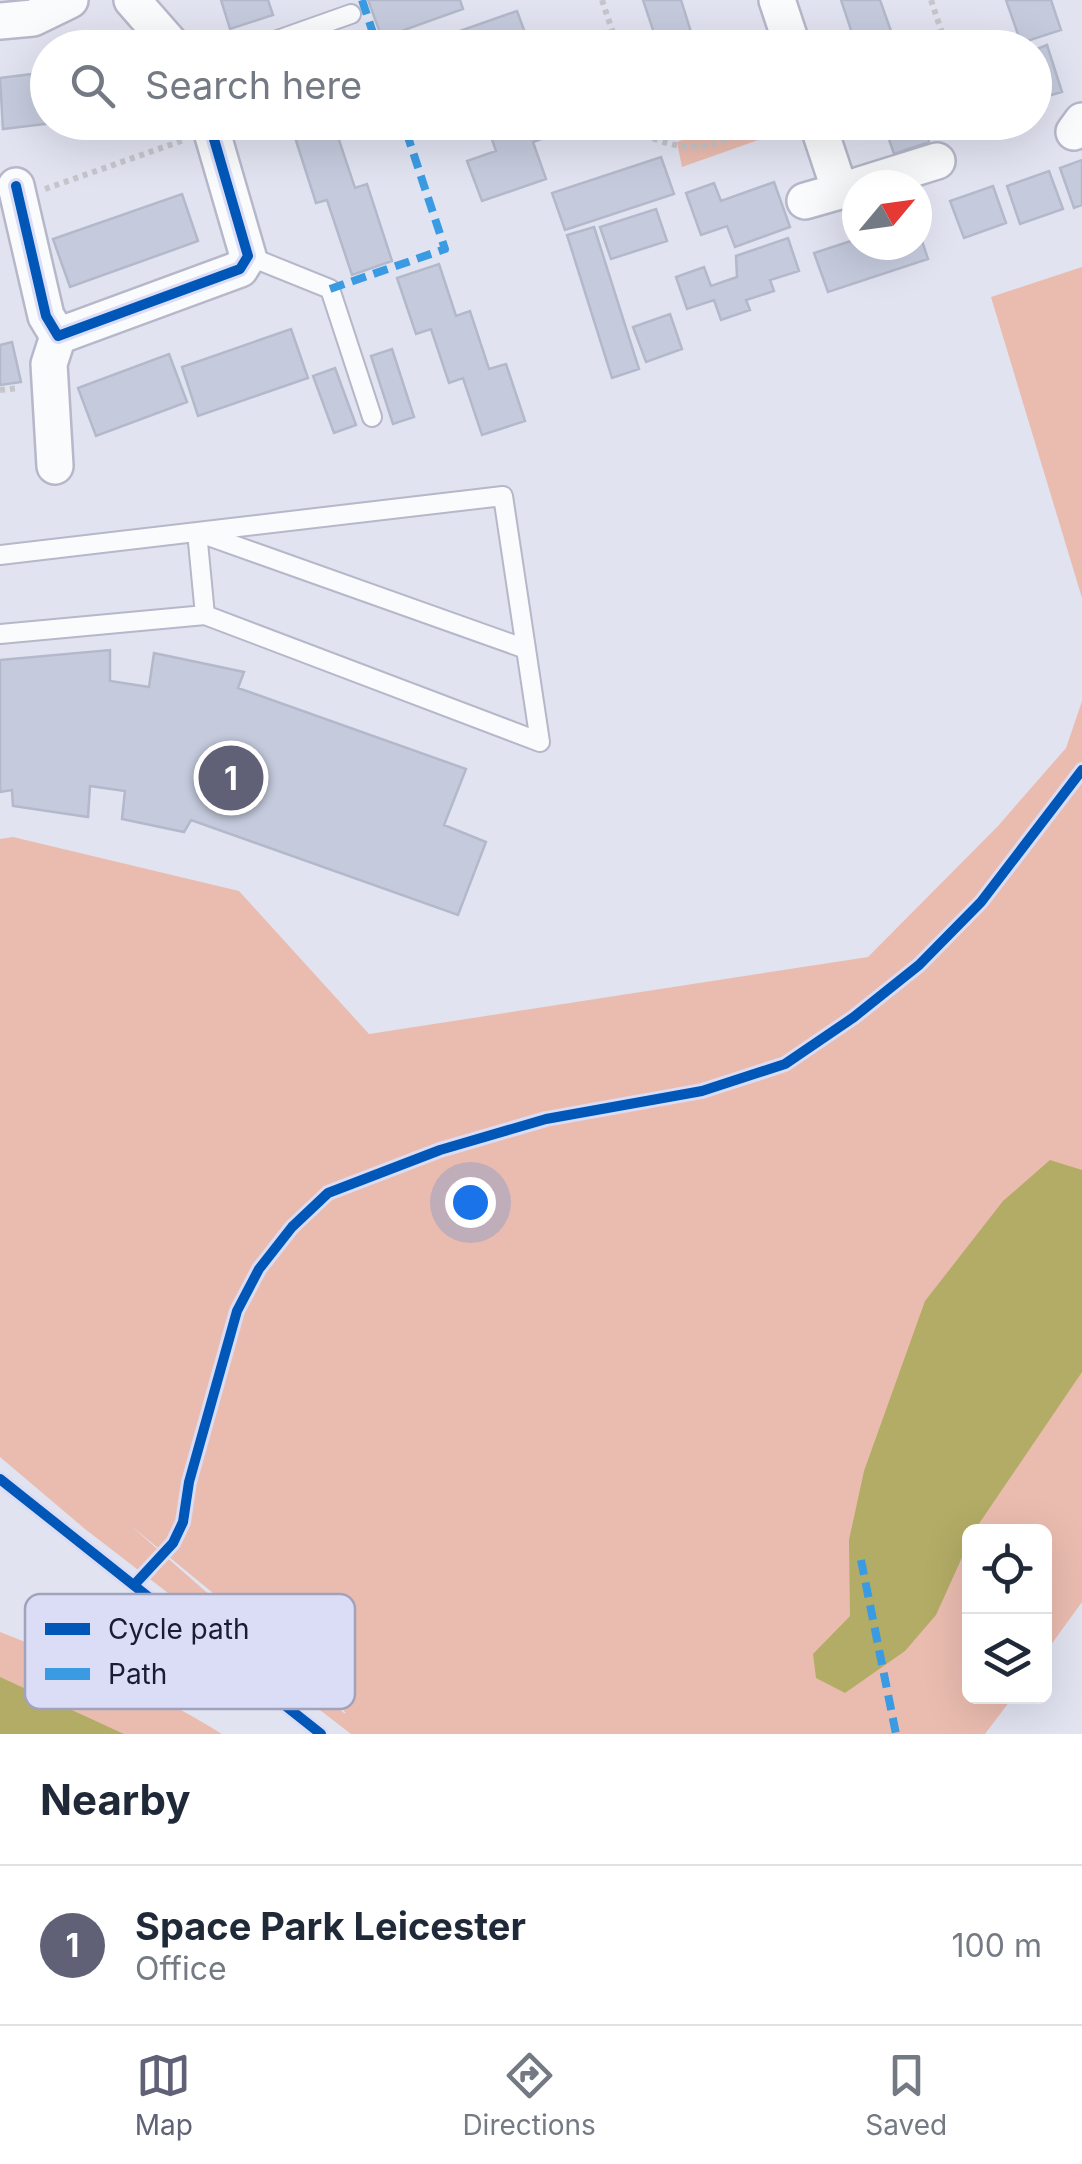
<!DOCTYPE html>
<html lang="en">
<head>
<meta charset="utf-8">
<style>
	body { margin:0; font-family:Inter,sans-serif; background:#f2f2f3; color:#1f2937 }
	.controls { position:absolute; right:30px; bottom:30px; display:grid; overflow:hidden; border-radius:15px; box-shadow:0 10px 40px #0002 }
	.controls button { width:90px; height:90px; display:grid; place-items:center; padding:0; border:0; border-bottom:2px solid #e0e1e3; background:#fff; color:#1f2937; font:50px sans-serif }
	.compass { position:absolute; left:842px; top:170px; width:90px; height:90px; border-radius:50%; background:#fff; box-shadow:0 10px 40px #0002; rotate:61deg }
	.you { position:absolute; left:470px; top:1202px; width:35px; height:35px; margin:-25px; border:8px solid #fff; border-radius:50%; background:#1a73e8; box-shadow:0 0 0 15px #1a73e833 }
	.badge { display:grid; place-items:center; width:65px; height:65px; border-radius:50%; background:#606176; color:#fff; font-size:32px; font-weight:700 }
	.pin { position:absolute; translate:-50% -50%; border:5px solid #fff; box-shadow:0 2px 10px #0006 }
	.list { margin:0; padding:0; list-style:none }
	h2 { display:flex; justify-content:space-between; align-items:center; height:130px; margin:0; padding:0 40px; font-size:42px }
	h2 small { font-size:32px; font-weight:400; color:#747a83 }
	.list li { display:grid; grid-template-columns:65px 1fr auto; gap:30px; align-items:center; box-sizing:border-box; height:160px; padding:0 40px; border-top:2px solid #e0e1e3 }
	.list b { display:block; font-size:38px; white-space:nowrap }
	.list p { margin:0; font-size:32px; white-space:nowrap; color:#747a83 }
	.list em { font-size:32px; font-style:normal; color:#747a83 }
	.icon { flex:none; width:55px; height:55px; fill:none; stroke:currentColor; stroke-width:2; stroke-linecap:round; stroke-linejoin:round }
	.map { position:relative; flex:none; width:1082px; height:1734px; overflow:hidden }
	.search { position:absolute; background:#fff; box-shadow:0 10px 40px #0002; left:30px; right:30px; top:30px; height:110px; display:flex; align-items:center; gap:25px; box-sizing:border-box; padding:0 35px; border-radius:55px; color:#747a83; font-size:38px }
	.sheet { height:290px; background:#fff }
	nav { display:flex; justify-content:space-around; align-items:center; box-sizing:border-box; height:140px; border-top:2px solid #e0e1e3; background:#fff; font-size:28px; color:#747a83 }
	nav a { display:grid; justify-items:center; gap:5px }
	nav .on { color:#606176 }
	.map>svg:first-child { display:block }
</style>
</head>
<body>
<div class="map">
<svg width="1082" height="1734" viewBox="0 0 1082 1734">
	<rect width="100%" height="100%" fill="#e1e3f1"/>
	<path fill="#eabcaf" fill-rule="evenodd" d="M730 122 763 123 767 137 682 167 677 142Z
		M1082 267V598L991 297Z
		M1082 701V1602L1045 1653 1044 1532H970V1696L1013 1697 985 1734H351L85 1529 0 1457V839L13 837 239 891 369 1034 868 957 998 826 1066 748ZM130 1525 268 1638 346 1713H344Z
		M0 1632C75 1662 153 1690 222 1734H81L0 1697Z"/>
	<path fill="#b3ac66" d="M1050 1160 1082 1170V1372L974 1531 970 1532 969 1542 936 1615 905 1651 845 1693 816 1678 813 1654 850 1616 849 1540 864 1471 925 1301 1003 1201Z
		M0 1677 124 1734H0Z"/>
	<path fill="#c5cbdd" stroke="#b3b9ca" stroke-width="2.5" d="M221 0H268L273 15 230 29Z
		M368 0H460L463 9 382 38Z
		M643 0H681L696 48H659Z
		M841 0H880L897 48H857Z
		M1006 0H1051L1061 30 1021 43Z
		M517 11 528 41 545 35 549 48H459L454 33Z
		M1047 45 1062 92 1034 100V50Z
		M48 72V122H61L3 129 0 78Z
		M290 122H333L355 188 367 184 392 261 352 275 327 200 316 203Z
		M486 122H556L560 132 533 142 546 179 482 201 467 161 496 151Z
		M883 122H923L929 142 894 154Z
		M661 157 674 194 565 230 552 193Z
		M1082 160V205L1074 208 1060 168Z
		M1049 171 1063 209 1020 224 1007 186Z
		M774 182 790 227 735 247 727 226 701 235 686 193 714 183 721 201Z
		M993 186 1006 223 964 238 950 201Z
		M182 194 198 241 70 287 53 239Z
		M656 209 667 241 611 259 600 227Z
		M917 226 928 259 828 292 814 253 857 239V245H917Z
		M594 227 639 369 612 378 567 235Z
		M788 238 799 271 770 280 774 291 746 300 750 310 721 320 714 300 687 309 676 277 704 267 711 286 737 277 736 256Z
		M439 264 456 316 470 311 489 369 506 364 525 421 482 435 463 378 449 383 431 329 416 334 397 278Z
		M670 314 682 349 646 362 633 327Z
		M291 329 308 378 198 416 182 367Z
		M12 342 21 382 0 385V345Z
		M392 349 414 417 393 424 371 356Z
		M169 354 187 402 96 436 78 388Z
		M335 368 356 425 334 433 313 376Z
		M110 650V681L149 687 154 653 244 672 238 688 466 769 444 825 486 842 458 915 191 820 184 832 122 819 125 791 90 786 88 817 13 806 12 790 0 792V660Z"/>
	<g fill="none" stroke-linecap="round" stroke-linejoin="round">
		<defs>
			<path id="service" d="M255 48 351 14
				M248 256 330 289 372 417
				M0 555 503 496 540 742 205 615 0 634
				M205 615 197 532 526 649"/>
			<path id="minor" d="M132 0 174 48
				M777 0 793 48
				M0 21 33 18 70 0
				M817 122 840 191 857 186
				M1074 132 1082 121
				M860 185 937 161
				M16 186 46 316 58 336 240 269 248 256 209 122
				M805 201 840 191
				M55 466 49 364 58 336"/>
		</defs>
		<use href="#service" stroke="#b6b7c9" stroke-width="22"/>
		<use href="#minor" stroke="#b6b7c9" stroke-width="40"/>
		<path stroke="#c5c6cc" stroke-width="6" stroke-dasharray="5 5" stroke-linecap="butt" d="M602 0 618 48
			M931 0 947 48
			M644 122 648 136C699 159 722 140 771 122
			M45 189 184 140
			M0 390 19 388"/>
		<use href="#service" stroke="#fafbfd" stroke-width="18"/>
		<use href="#minor" stroke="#fafbfd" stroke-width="35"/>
		<path stroke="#3b9be2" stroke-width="8" stroke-dasharray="15 8" stroke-linecap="butt" d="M362 0 378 48
			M330 289 445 249 403 122
			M861 1560 896 1734"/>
		<defs>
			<path id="cycleway" d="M16 186 46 316 58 336 240 269 248 256 209 122
				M0 1479 321 1734
				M134 1585 173 1543 183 1522 189 1482 237 1311 259 1269 292 1227 328 1193 440 1150 546 1119 702 1091 785 1064 854 1017 919 965 981 902 1082 770"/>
		</defs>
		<use href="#cycleway" stroke="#dbddf7" stroke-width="16"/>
		<use href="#cycleway" stroke="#0057b8" stroke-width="10"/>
	</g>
	<rect x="25" y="1594" width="330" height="115" rx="15" fill="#dbddf7" stroke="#a1a3bc" stroke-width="2.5"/>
	<rect x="45" y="1623" width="45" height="12" fill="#0057b8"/>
	<rect x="45" y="1668" width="45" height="12" fill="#3b9be2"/>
	<g font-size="28" fill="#1b1b33">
		<text x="108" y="1639">Cycle path</text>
		<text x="108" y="1684">Path</text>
	</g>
</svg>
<div class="controls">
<button><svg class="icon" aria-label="locate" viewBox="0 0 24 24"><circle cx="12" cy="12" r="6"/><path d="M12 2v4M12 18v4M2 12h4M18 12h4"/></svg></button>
<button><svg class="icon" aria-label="layers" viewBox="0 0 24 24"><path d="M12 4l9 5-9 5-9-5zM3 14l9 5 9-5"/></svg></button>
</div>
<svg class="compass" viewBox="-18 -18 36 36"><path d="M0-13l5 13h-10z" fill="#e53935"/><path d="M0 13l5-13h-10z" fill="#747a83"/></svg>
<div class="you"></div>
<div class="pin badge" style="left:231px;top:778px">1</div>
<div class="search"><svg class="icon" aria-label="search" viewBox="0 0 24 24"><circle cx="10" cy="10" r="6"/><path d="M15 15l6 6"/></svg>Search here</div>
</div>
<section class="sheet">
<h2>Nearby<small></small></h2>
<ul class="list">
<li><span class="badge">1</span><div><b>Space Park Leicester</b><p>Office</p></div><em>100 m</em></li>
</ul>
</section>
<nav>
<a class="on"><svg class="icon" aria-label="map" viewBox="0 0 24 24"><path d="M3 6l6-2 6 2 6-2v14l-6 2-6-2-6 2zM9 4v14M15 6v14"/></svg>Map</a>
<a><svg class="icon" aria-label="directions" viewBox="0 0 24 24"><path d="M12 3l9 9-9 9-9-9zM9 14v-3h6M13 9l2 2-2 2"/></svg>Directions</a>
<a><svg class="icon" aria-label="saved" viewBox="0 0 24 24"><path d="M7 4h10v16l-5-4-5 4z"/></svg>Saved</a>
</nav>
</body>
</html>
